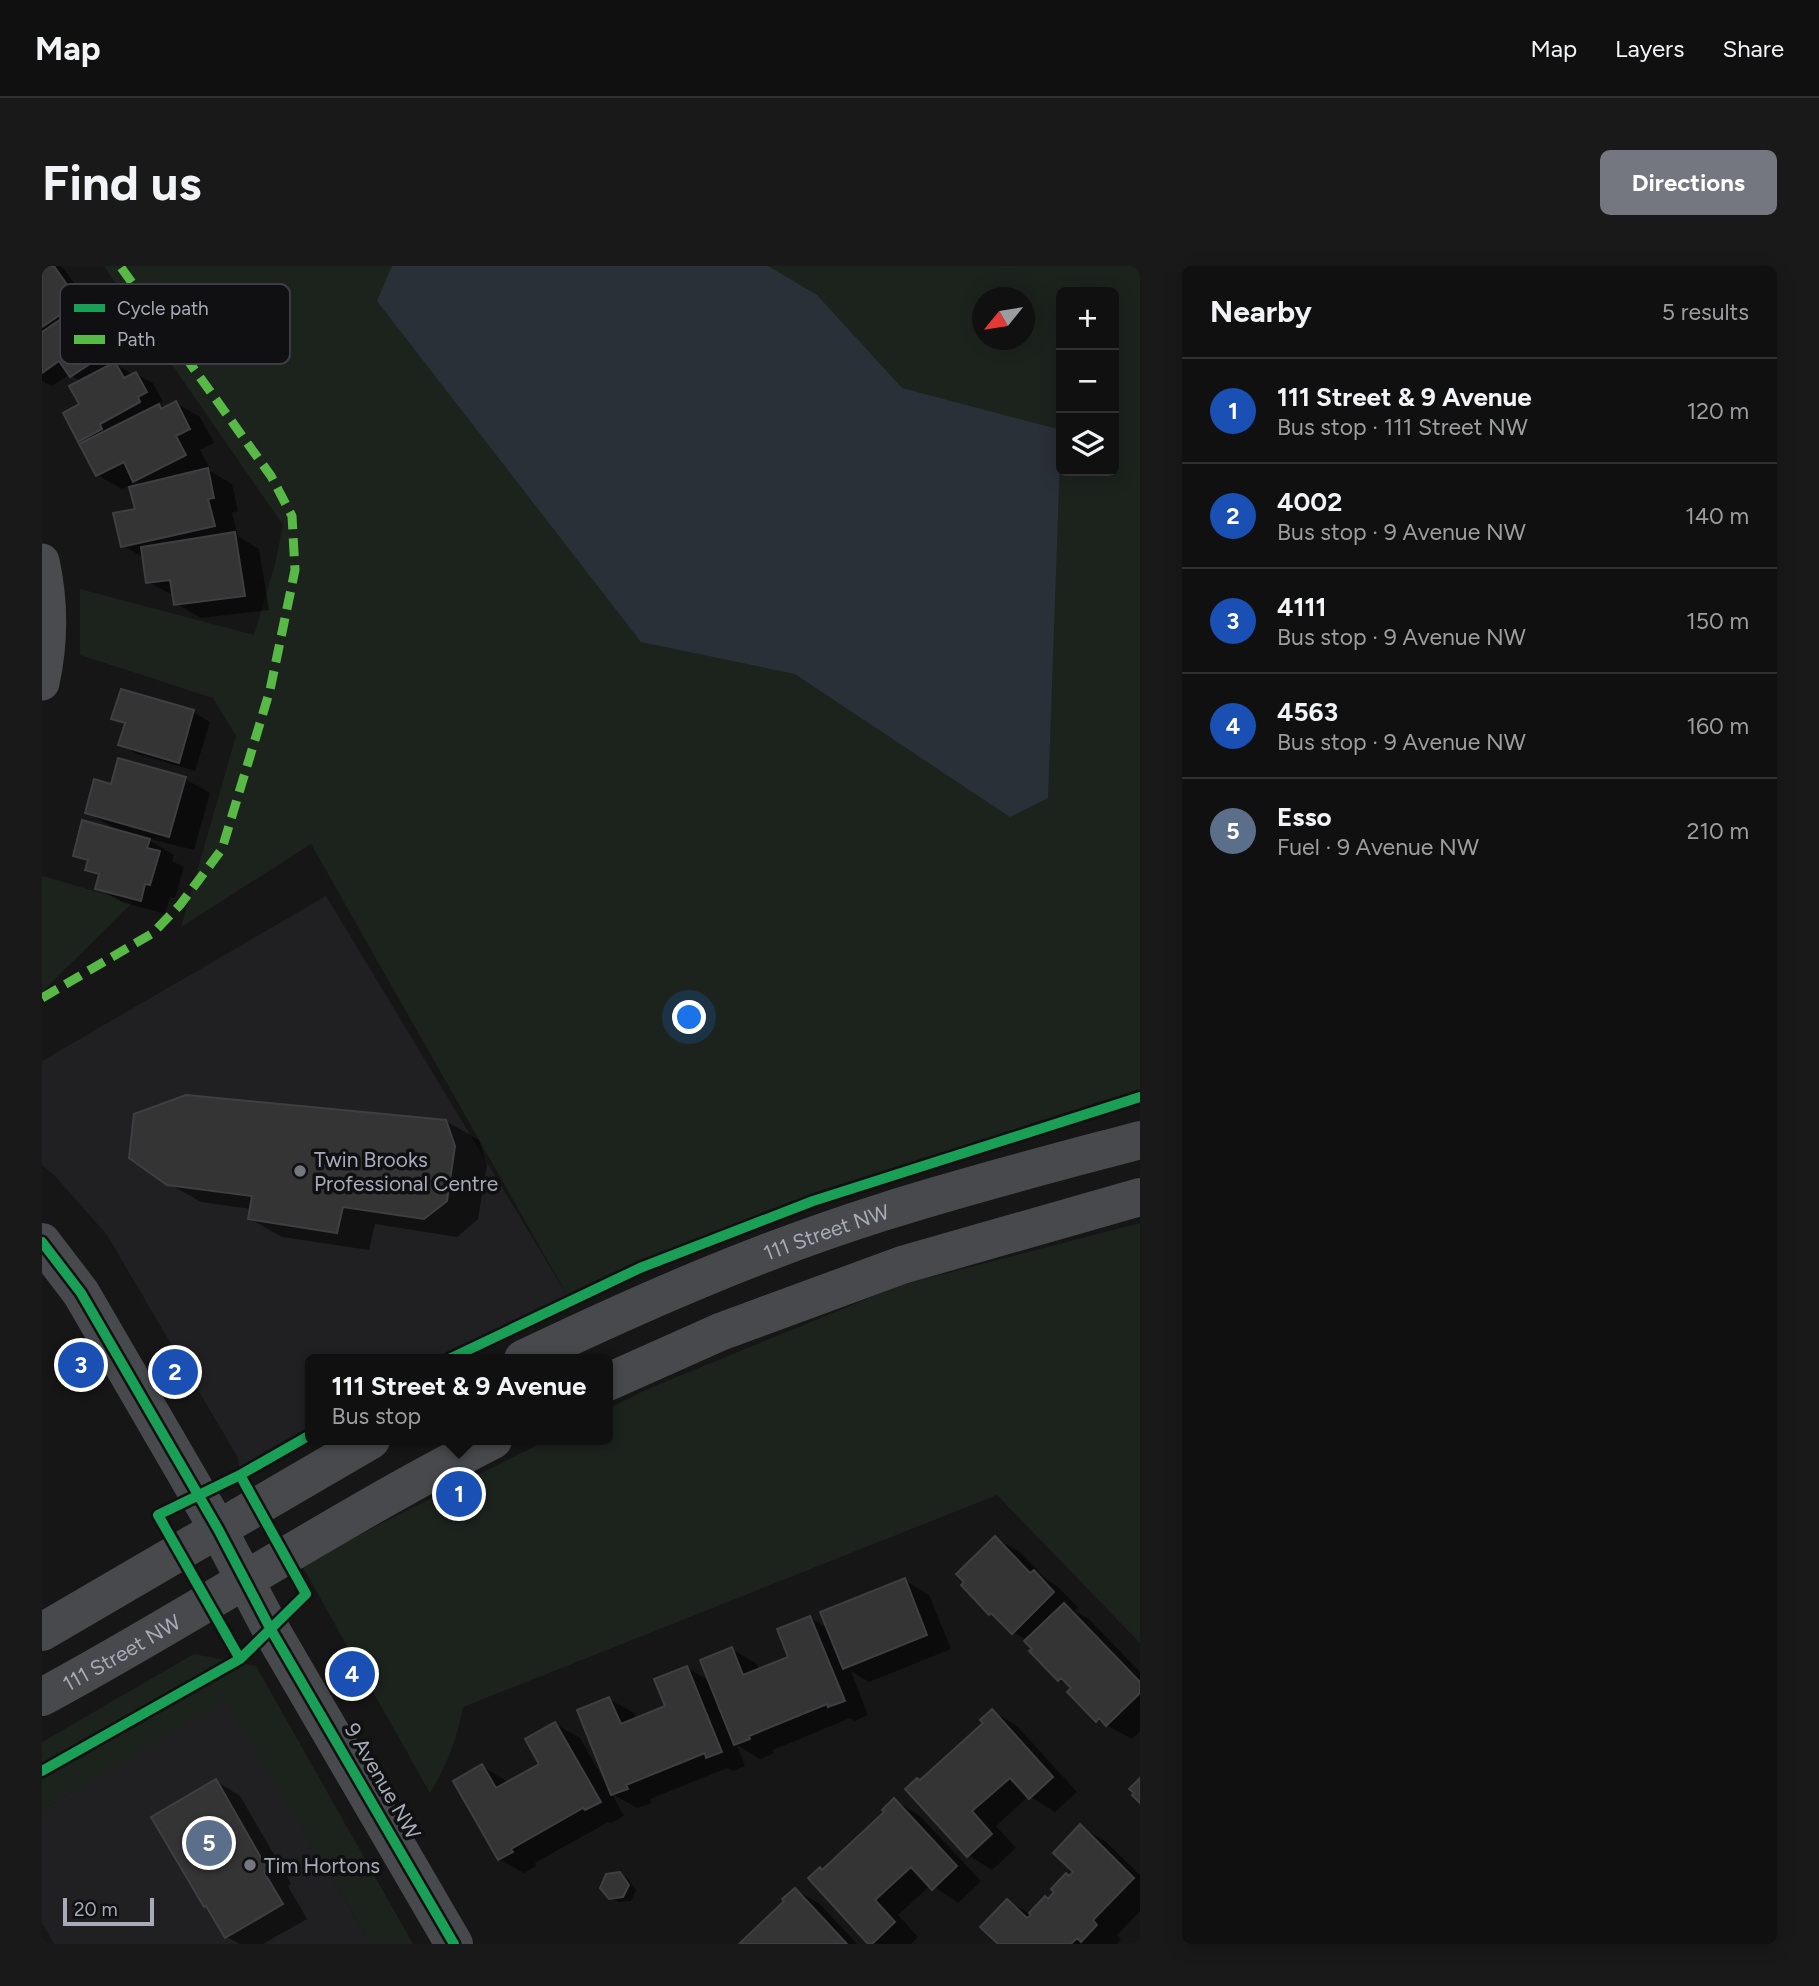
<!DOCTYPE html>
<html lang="en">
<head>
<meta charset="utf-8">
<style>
	body { margin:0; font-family:Figtree,sans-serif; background:#191919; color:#f1f3f6 }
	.controls { position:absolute; right:21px; top:21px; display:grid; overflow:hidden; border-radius:10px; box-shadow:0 4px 18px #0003 }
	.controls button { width:63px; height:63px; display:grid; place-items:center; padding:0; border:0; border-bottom:2px solid #303030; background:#101010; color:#f1f3f6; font:35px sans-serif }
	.compass { position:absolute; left:930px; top:21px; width:63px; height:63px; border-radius:50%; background:#101010; box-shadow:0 4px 18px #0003; rotate:240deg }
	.scale { position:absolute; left:21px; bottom:18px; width:91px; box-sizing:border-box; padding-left:7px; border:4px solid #a6abb7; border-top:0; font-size:19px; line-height:24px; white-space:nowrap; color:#a6abb7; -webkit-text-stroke:5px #101012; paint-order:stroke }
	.you { position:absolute; left:648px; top:752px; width:24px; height:24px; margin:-18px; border:5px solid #fff; border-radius:50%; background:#1a73e8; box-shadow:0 0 0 10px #1a73e833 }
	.badge { display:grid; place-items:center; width:46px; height:46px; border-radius:50%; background:#74777f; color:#fff; font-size:23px; font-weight:700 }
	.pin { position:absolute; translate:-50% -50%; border:4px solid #fff; box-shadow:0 2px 7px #0006 }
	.popup { position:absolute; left:263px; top:1088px; width:308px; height:91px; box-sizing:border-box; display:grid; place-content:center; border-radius:10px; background:#101010; filter:drop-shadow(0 2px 5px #0005); font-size:23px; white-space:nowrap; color:#9c9d9f }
	.popup b { font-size:26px; color:#f1f3f6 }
	.popup::after { content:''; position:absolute; left:50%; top:100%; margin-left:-14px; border:14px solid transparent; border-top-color:#101010 }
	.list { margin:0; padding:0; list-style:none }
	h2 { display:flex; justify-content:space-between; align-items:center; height:91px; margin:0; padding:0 28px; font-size:30px }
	h2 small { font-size:23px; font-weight:400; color:#9c9d9f }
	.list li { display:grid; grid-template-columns:46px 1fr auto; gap:21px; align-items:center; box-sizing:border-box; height:105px; padding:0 28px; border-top:2px solid #303030 }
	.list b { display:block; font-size:26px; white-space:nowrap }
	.list p { margin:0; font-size:23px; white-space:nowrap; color:#9c9d9f }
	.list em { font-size:23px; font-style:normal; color:#9c9d9f }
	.icon { flex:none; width:38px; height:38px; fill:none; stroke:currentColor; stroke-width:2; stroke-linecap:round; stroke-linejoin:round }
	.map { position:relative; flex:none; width:1098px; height:1678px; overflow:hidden; border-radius:10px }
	header { display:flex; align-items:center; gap:42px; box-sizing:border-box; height:98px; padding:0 35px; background:#101010; border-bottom:2px solid #303030 }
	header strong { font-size:33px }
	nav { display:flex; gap:38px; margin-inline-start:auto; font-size:24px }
	.intro { display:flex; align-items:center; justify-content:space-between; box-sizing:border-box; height:168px; padding:0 42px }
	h1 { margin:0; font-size:49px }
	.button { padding:18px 32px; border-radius:10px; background:#74777f; color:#fff; font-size:24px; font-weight:700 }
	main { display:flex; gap:42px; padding:0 42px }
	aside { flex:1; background:#101010; border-radius:10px; box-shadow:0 4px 18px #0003 }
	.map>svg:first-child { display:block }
</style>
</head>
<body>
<header>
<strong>Map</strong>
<nav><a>Map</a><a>Layers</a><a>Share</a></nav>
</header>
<div class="intro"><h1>Find us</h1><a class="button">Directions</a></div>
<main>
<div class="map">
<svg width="1098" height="1678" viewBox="0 0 1098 1678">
	<rect width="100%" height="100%" fill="#161616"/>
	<path fill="#202022" d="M284 630 528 1034 407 1093H268V1169L198 1209 196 1192 65 969 13 910 0 899V795Z
		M184 1434 329 1678H12L0 1657V1544Z"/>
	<path fill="#1c231d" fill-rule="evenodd" d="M62 0H1098V831L771 935 598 1002 528 1034 269 578 139 661 194 470 171 432 38 389V323L212 369 233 298 241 259ZM1019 26H1072V205H1019ZM940 32H982V74H940Z
		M0 610 91 636 0 726Z
		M1098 957V1377L955 1229 421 1441C415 1473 405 1499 388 1527L259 1298 505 1174H566V1143L608 1122 859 1019Z
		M152 1388 214 1400 371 1678H329L184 1435 0 1544V1476Z"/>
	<path fill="#293038" d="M350 0H726L775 29 860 122 1019 164 1006 532 968 551 753 408 599 376 335 35Z"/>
	<path fill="#0007" d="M0 0H17L22 3 51 44 59 49 88 90 75 99 91 109 94 108 111 117 121 136 115 139 122 143 134 137 158 151 172 177 158 184 168 203 166 204 190 218 196 245 190 247 196 270 217 283 227 344 159 352 134 338 133 330 106 316 102 292 80 279 95 244 100 219 95 216 80 223 55 209 42 178 37 175 39 116 28 108 10 120 0 115Z
		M151 446 168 456 153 505 95 488 78 478 84 460 71 452Z
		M143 513 168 527 152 584 101 571 132 589 130 595 142 601 133 632 128 631 123 648 80 636 55 622 58 611 45 603 47 597 33 589 77 565 45 546 70 520Z
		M404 855 437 874 445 899 436 953 415 971 333 958 327 984 240 971 208 953 209 943 159 936 126 917Z
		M953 1272 978 1286 1004 1313 1016 1321 1036 1341 1033 1345 1047 1353 1098 1406V1465L1090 1473 1055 1454 1028 1426 1031 1422 1017 1414 985 1374 971 1366 958 1353 948 1348Z
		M862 1314 887 1329 909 1383 827 1416 809 1405 826 1449 813 1455 808 1452 731 1484 732 1487 718 1493 695 1479 703 1500 691 1505 685 1502 608 1533 610 1537 595 1542 570 1528 582 1550 569 1557 566 1556 493 1597 494 1600 482 1607 457 1593 440 1500 467 1517 499 1499 513 1458 538 1472 563 1516 565 1515 567 1433 592 1447 594 1453 625 1441 645 1402 668 1415 690 1383 715 1398 717 1404 748 1392 768 1352 787 1363Z
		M950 1445 975 1460 1035 1526 1013 1546 987 1530 954 1560 974 1582 950 1604 926 1589 879 1516 943 1457Z
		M174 1515 198 1530 249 1618 246 1620 265 1653 221 1678H198L185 1671 168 1643 163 1640Z
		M853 1535 877 1549 939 1615 916 1637 889 1619 856 1649 876 1671 869 1678H828L781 1605 844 1546Z
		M1039 1561 1063 1575 1098 1609V1645L1075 1669 1079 1674 1075 1678H958L966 1635 988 1648 1003 1632 1007 1634 1033 1606Z
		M578 1608 586 1613 594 1624 589 1635 577 1636 568 1632Z
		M753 1624 778 1638 815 1678H699L745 1635Z"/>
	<path fill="#343435" stroke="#3e3f42" stroke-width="2" d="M0 0H12L37 36 0 61Z
		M43 37 73 81 28 111 17 95 0 107V66Z
		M73 96 82 112 94 106 105 126 96 131 98 136 58 158 60 163 36 176 21 147 37 138 27 120Z
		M134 135 148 163 134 170 144 189 91 216 82 196 54 210 37 178 117 138 119 143Z
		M166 202 172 232 166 233 173 260 79 281 71 247 93 243 87 221Z
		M193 266 203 330 132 339 128 314 104 317 99 281Z
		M79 423 152 444 137 497 76 479 83 457 69 453Z
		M76 492 144 511 127 571 43 547 52 513 69 518Z
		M40 554 108 573 105 582 118 585 108 619 103 618 99 635 53 623 57 608 43 604 46 594 31 590Z
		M144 829 404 854 413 880 405 935 382 953 301 941 295 967 206 953 210 930 125 919 87 892 92 848Z
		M953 1270 988 1307 992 1304 1012 1326 970 1368 949 1347 947 1349 919 1319 922 1316 914 1308Z
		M863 1312 885 1369 801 1403 778 1346Z
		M1022 1337 1098 1416V1427L1064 1460 1057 1452 1054 1456 1025 1426 1029 1422 1019 1412 1016 1415 987 1385 990 1383 982 1375Z
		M768 1350 803 1435 786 1441 785 1438 707 1470 708 1473 692 1479 658 1394 690 1381 701 1409 746 1391 735 1363Z
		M645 1400 680 1486 664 1492 663 1487 584 1519 586 1523 569 1529 535 1444 567 1431 579 1458 623 1440 612 1413Z
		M950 1443 1011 1511 987 1533 968 1512 930 1545 950 1568 925 1591 863 1523 875 1512 878 1514 941 1457 938 1454Z
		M513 1456 559 1536 543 1544 541 1542 469 1583 471 1586 456 1594 411 1515 440 1498 454 1522 497 1498 483 1473Z
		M1098 1512V1537L1090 1529 1092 1527 1087 1523Z
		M174 1513 226 1604 222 1606 241 1638 183 1672 164 1640 162 1641 109 1551Z
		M852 1532 915 1600 890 1624 869 1601 833 1634 853 1656 830 1678H826L766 1612 778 1601 780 1604 842 1546 840 1544Z
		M1038 1558 1092 1612 1051 1654 1055 1659 1039 1676 1035 1672 1029 1678H956L938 1661 965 1633 985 1652 989 1649 987 1647 1003 1630 1006 1633 1012 1626 1009 1623 1024 1607 1027 1610 1031 1606 1011 1587Z
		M578 1606 587 1619 581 1631 567 1633 558 1622 564 1608Z
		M753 1622 805 1678H697L742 1635 740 1633Z"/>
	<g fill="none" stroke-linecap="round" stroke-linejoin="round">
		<path stroke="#4a4b4f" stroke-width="35" d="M0 295C9 336 9 376 0 417"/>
		<g stroke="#48494d" stroke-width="38">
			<path d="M0 976 39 1027 176 1263 228 1362 412 1678"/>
			<path id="s1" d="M481 1093C598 1037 717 985 841 946 926 919 1012 897 1098 874"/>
			<path d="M566 1116 678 1066 860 999 1098 931"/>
			<path d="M0 1366 329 1174"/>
			<path id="s2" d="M0 1431C152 1349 297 1252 451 1174"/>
		</g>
		<path stroke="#58b947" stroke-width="9" stroke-dasharray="18 9" stroke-linecap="butt" d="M0 732 111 667 138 639 180 583 228 424 253 304 250 250 229 210 78 0"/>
		<defs>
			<path id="cycleway" d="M0 976 39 1027 176 1263 228 1362 412 1678
				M407 1093 598 1002 771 935 1098 831
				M198 1393 116 1249 198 1209 268 1169
				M0 1505 198 1393 264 1328 198 1209"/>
		</defs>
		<use href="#cycleway" stroke="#101012" stroke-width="15"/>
		<use href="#cycleway" stroke="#1a9f57" stroke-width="10"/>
	</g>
	<g fill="#74777f" stroke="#101012" stroke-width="2.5">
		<circle cx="258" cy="905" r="7"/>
		<circle cx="208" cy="1599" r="7"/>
	</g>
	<g text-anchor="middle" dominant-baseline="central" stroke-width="7" stroke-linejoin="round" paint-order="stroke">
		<g font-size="21" fill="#a6abb7" stroke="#101012" text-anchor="start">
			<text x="272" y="893">Twin Brooks<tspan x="272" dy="24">Professional Centre</tspan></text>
			<text x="222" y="1599">Tim Hortons</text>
		</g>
		<g font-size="21" fill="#a6abb7" stroke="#101012">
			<text stroke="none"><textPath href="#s1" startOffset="329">111 Street NW</textPath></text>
			<text stroke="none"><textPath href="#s2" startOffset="91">111 Street NW</textPath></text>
			<text transform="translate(341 1515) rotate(60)">9 Avenue NW</text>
		</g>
	</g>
	<rect x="18" y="18" width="230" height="80" rx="10" fill="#101012" stroke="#3d3e44" stroke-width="2"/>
	<rect x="32" y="38" width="31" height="8" fill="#1a9f57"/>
	<rect x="32" y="69" width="31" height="9" fill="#58b947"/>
	<g font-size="19" fill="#a6abb7">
		<text x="75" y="49">Cycle path</text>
		<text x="75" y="80">Path</text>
	</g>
</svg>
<div class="controls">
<button>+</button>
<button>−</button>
<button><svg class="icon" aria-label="layers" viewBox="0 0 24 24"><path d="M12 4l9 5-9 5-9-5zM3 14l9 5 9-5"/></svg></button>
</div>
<svg class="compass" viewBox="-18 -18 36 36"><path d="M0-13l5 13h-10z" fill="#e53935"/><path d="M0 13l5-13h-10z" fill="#9c9d9f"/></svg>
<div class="scale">20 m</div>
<div class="you"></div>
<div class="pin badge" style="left:417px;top:1228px;background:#1a4fb4">1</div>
<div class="popup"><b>111 Street &amp; 9 Avenue</b>Bus stop</div>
<div class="pin badge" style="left:133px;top:1106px;background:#1a4fb4">2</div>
<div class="pin badge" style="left:39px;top:1099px;background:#1a4fb4">3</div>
<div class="pin badge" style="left:310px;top:1408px;background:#1a4fb4">4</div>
<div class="pin badge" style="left:167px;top:1577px;background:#5c6f8a">5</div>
</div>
<aside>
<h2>Nearby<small>5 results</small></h2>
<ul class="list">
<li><span class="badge" style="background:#1a4fb4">1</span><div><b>111 Street &amp; 9 Avenue</b><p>Bus stop · 111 Street NW</p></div><em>120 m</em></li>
<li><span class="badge" style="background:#1a4fb4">2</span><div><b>4002</b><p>Bus stop · 9 Avenue NW</p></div><em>140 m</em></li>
<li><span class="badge" style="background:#1a4fb4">3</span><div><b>4111</b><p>Bus stop · 9 Avenue NW</p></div><em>150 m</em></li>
<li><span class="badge" style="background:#1a4fb4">4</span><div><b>4563</b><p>Bus stop · 9 Avenue NW</p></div><em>160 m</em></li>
<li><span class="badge" style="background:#5c6f8a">5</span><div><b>Esso</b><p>Fuel · 9 Avenue NW</p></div><em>210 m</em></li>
</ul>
</aside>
</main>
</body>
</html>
